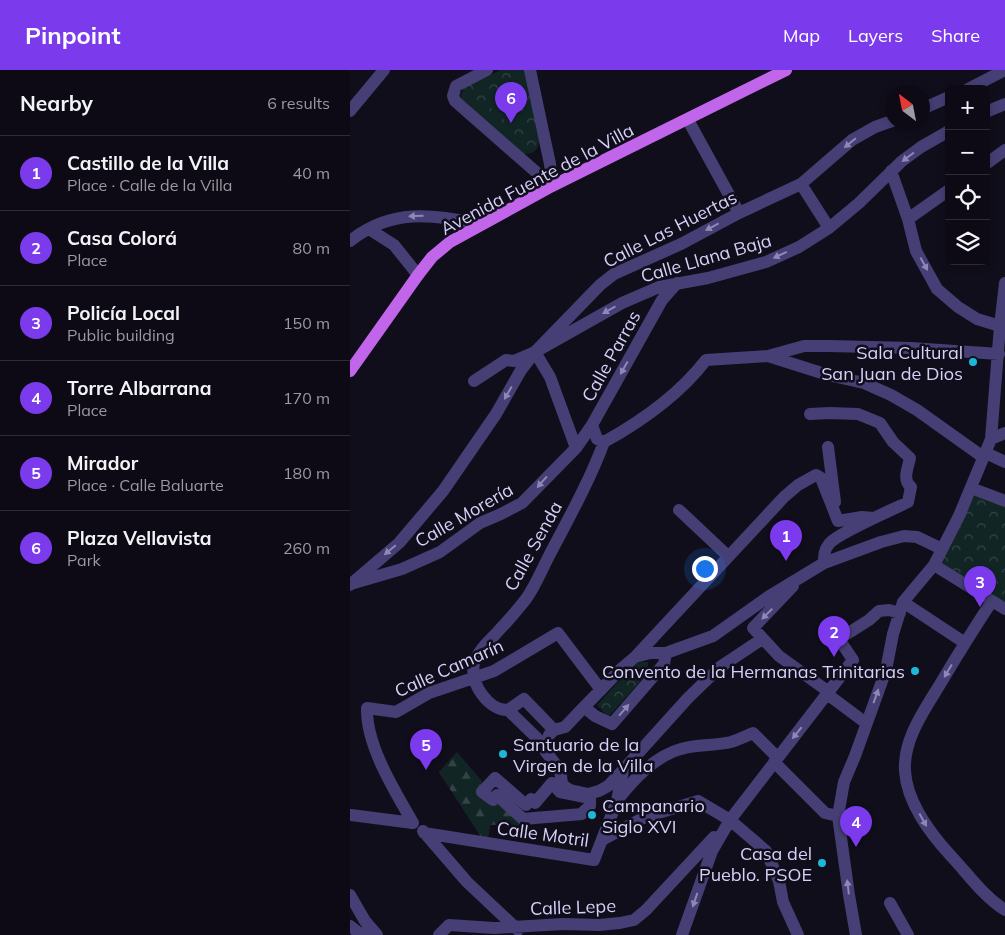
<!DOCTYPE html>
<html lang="en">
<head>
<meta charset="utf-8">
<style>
	body { margin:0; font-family:Mulish,sans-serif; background:#16131e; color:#f1f3f6 }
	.controls { position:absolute; right:15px; top:15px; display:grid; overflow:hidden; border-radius:8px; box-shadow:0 2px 8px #0003 }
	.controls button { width:45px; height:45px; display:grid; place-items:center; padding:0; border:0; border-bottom:1px solid #2d2b34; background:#0d0a15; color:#f1f3f6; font:25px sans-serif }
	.compass { position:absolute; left:535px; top:15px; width:45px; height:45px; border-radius:50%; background:#0d0a15; box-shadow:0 2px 8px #0003; rotate:328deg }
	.you { position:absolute; left:354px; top:498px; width:18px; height:18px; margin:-12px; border:4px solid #fff; border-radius:50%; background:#1a73e8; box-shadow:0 0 0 8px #1a73e833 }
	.badge { display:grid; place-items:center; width:32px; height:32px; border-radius:50%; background:#7c3aed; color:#fff; font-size:16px; font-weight:700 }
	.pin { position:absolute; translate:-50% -41px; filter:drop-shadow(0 1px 2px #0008) }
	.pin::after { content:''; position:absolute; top:26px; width:18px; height:15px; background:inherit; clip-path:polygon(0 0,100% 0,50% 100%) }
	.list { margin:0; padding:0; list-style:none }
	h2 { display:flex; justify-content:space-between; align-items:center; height:65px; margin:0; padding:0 20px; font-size:21px }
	h2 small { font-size:16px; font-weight:400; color:#9a9aa0 }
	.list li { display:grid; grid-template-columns:32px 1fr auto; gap:15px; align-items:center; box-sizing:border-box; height:75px; padding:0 20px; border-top:1px solid #2d2b34 }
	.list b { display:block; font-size:19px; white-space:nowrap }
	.list p { margin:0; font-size:16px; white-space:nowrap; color:#9a9aa0 }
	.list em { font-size:16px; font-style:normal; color:#9a9aa0 }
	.icon { flex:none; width:28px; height:28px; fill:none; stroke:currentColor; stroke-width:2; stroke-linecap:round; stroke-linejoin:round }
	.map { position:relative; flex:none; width:655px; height:865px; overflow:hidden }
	header { display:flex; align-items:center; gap:30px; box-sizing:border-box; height:70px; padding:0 25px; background:#7c3aed; color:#fff }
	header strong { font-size:24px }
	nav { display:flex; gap:28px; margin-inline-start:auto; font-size:18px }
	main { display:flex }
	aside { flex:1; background:#0d0a15 }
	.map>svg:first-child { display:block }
</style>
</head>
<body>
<header>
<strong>Pinpoint</strong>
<nav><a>Map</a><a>Layers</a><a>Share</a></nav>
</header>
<main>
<aside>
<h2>Nearby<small>6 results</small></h2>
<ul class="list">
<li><span class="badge">1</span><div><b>Castillo de la Villa</b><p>Place · Calle de la Villa</p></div><em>40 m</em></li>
<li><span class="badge">2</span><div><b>Casa Colorá</b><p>Place</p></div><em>80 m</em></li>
<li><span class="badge">3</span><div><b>Policía Local</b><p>Public building</p></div><em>150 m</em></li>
<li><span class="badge">4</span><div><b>Torre Albarrana</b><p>Place</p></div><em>170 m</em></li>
<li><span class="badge">5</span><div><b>Mirador</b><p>Place · Calle Baluarte</p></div><em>180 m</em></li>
<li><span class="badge">6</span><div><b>Plaza Vellavista</b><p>Park</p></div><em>260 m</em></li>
</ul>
</aside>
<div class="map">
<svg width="655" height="865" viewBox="0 0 655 865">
	<defs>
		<pattern id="forest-firs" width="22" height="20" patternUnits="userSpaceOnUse" patternTransform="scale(1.25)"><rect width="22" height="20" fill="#122525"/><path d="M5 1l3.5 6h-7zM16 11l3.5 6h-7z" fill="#344445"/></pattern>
		<pattern id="park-crowns" width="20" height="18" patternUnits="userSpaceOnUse" patternTransform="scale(1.25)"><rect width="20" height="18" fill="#122525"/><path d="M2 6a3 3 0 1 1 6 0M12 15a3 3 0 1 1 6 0" fill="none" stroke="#344445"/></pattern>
	</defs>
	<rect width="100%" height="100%" fill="#110e1c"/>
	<path fill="url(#forest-firs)" d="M107 682 148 730 170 750 168 757 160 754 140 755 138 771 131 767 89 702Z"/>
	<path fill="url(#park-crowns)" d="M151 0H175L189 71C188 81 183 84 173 84L110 28 113 19 116 17Z
		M621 418 655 431V539L584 495Z
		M292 592H298V603L258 647 247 635 285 594Z"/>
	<path fill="#122525" d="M166 21 171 45 158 53 140 37Z"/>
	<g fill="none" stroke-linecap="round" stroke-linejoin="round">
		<path stroke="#453f75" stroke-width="12" d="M137 0 106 16 103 26 105 31 202 116
			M180 0 200 94 202 116
			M618 19 655 0
			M572 39 599 27
			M0 41 34 0
			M636 42 655 34
			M338 50 389 143
			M636 94 655 80
			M541 101 558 149 566 181 587 219 608 237 627 249 650 256
			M451 114 479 158
			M558 149 599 120
			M19 159 44 175 68 205
			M0 171C42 137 83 145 132 154
			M185 282 200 307 226 378
			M418 286 454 276H479L561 278 649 284
			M124 311 156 290 164 291 185 282 250 215 264 204 331 174 389 143 451 114 502 70 525 57 542 51
			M460 344 479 343 508 344 530 353 543 372 560 388C558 398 552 410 561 417L558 432C544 439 486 464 479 474 474 480 474 486 474 493
			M641 369 655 363
			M254 372C292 351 329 325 356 290L418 286 478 305 514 313 541 325 567 340 633 387
			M478 377 485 432
			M636 383 655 392
			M621 418 655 431
			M329 440 378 486
			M488 451 512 447 524 448
			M584 495 655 539
			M4 513 52 499 90 482 130 453 151 444 172 433 226 378 242 355 312 230 327 213
			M0 515 49 473 93 421 146 344 171 300 185 282 272 233 309 217 358 208 416 192 449 177 479 158 509 133 552 91 571 77 599 61
			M443 516 403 558 429 586 479 622
			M642 531C625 557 608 584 592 611 576 638 553 668 555 701 557 733 580 763 601 786 618 804 634 827 655 840
			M553 532 615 573
			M316 583 314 594 262 654 245 646 234 637 272 598 285 587 300 583H316L363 566 418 527 474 493 531 472 554 466 567 467 592 479
			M285 587 434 427 448 415 466 405 471 408 488 451
			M477 624 516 653
			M158 640C139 641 119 613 124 594 128 579 141 570 151 558 160 549 168 539 176 529 186 515 193 497 201 482 220 446 240 410 254 372L247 369 242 355
			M204 660 174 629 158 640 191 672 196 682 210 700 212 713 215 717 220 720 238 724 249 721 258 716 273 700 338 628 370 597 412 569
			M199 665 204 660 215 657 234 637
			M424 692 475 743 488 746
			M145 708 176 735 181 729 185 733 202 713 210 722 240 728V736L232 743V744L173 749 147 725 143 730 132 722Z
			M268 729C284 709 305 686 331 679 347 674 365 676 381 672 388 670 396 666 403 663L427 687
			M1 745 63 753C45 721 16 676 17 638L46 642 79 623 144 601 208 563 251 620
			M73 761 117 812 168 860
			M74 763 244 790 267 731 273 700
			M252 770 295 747 348 731 380 750 416 781 429 811 433 832 448 865
			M0 825 15 851 27 865
			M540 833 558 865
			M0 856 9 863 24 865
			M89 865 99 855 144 858 213 854 249 855 270 853 284 850 296 840 364 767
			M332 865 362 781 380 750 503 590 489 569 519 550 529 541 539 540 550 543
			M506 865 499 825 488 746 494 712 505 686 536 600 543 564 553 532 584 495 609 446 641 369 650 256 655 213"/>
		<path stroke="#c166ea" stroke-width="12" d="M0 301 68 205 82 187 100 172 202 116 436 0"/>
	</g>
	<defs><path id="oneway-solid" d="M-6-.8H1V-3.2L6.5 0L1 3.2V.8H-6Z" transform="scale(1.25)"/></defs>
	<g fill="#8e88b6">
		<use href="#oneway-solid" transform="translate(500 73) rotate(141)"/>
		<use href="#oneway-solid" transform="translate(558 87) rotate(143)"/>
		<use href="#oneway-solid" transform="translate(66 146) rotate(178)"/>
		<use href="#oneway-solid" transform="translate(362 157) rotate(152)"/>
		<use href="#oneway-solid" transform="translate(430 185) rotate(155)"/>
		<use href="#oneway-solid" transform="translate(574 194) rotate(61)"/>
		<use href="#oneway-solid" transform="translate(259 240) rotate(151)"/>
		<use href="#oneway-solid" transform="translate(274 298) rotate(119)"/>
		<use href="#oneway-solid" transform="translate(158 323) rotate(120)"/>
		<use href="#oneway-solid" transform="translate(192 412) rotate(131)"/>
		<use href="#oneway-solid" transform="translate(40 480) rotate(140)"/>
		<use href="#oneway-solid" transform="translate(417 544) rotate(135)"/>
		<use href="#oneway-solid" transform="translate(598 601) rotate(121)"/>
		<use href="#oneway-solid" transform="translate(526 626) rotate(-70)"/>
		<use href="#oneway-solid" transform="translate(274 640) rotate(-49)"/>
		<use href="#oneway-solid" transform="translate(447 663) rotate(129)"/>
		<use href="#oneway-solid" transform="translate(573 750) rotate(61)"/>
		<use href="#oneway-solid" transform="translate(498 817) rotate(-97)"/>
		<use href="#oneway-solid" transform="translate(345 830) rotate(109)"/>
	</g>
	<g fill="#1eb8d6" stroke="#110e1c" stroke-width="2">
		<circle cx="623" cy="292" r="5"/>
		<circle cx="565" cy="601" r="5"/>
		<circle cx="153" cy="684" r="5"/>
		<circle cx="242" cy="745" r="5"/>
		<circle cx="472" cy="793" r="5"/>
	</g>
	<g text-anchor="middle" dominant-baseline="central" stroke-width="5" stroke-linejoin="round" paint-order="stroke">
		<g font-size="18" fill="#d7d0f8" stroke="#110e1c">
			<text transform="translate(187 109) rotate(-28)">Avenida Fuente de la Villa</text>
			<text transform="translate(320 159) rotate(-27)">Calle Las Huertas</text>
			<text transform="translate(356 188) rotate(-16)">Calle Llana Baja</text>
			<text transform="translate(261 286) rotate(-61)">Calle Parras</text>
			<text transform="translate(114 445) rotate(-30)">Calle Morería</text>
			<text transform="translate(183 476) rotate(-61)">Calle Senda</text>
			<text transform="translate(99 598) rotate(-24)">Calle Camarín</text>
			<text transform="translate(193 764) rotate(8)">Calle Motril</text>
			<text transform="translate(223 837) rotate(-2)">Calle Lepe</text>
		</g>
		<g font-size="18" fill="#d7d0f8" stroke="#110e1c" text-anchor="end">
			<text x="613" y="282">Sala Cultural<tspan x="613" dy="21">San Juan de Dios</tspan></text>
			<text x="555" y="601">Convento de la Hermanas Trinitarias</text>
			<text x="163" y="674" text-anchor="start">Santuario de la<tspan x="163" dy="21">Virgen de la Villa</tspan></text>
			<text x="252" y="735" text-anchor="start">Campanario<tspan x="252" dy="21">Siglo XVI</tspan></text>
			<text x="462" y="783">Casa del<tspan x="462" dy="21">Pueblo. PSOE</tspan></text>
		</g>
	</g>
</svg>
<div class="controls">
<button>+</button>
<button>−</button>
<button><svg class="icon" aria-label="locate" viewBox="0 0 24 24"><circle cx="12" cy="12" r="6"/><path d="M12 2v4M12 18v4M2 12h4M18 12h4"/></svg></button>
<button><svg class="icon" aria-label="layers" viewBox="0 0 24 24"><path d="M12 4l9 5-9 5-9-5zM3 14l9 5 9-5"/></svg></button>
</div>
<svg class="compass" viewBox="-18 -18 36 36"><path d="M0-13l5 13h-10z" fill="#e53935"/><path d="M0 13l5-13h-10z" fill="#9a9aa0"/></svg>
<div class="you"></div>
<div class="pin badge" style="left:436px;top:491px">1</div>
<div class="pin badge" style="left:484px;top:587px">2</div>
<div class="pin badge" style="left:630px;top:537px">3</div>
<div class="pin badge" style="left:506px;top:777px">4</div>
<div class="pin badge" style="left:76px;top:700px">5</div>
<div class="pin badge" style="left:161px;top:53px">6</div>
</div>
</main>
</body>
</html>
